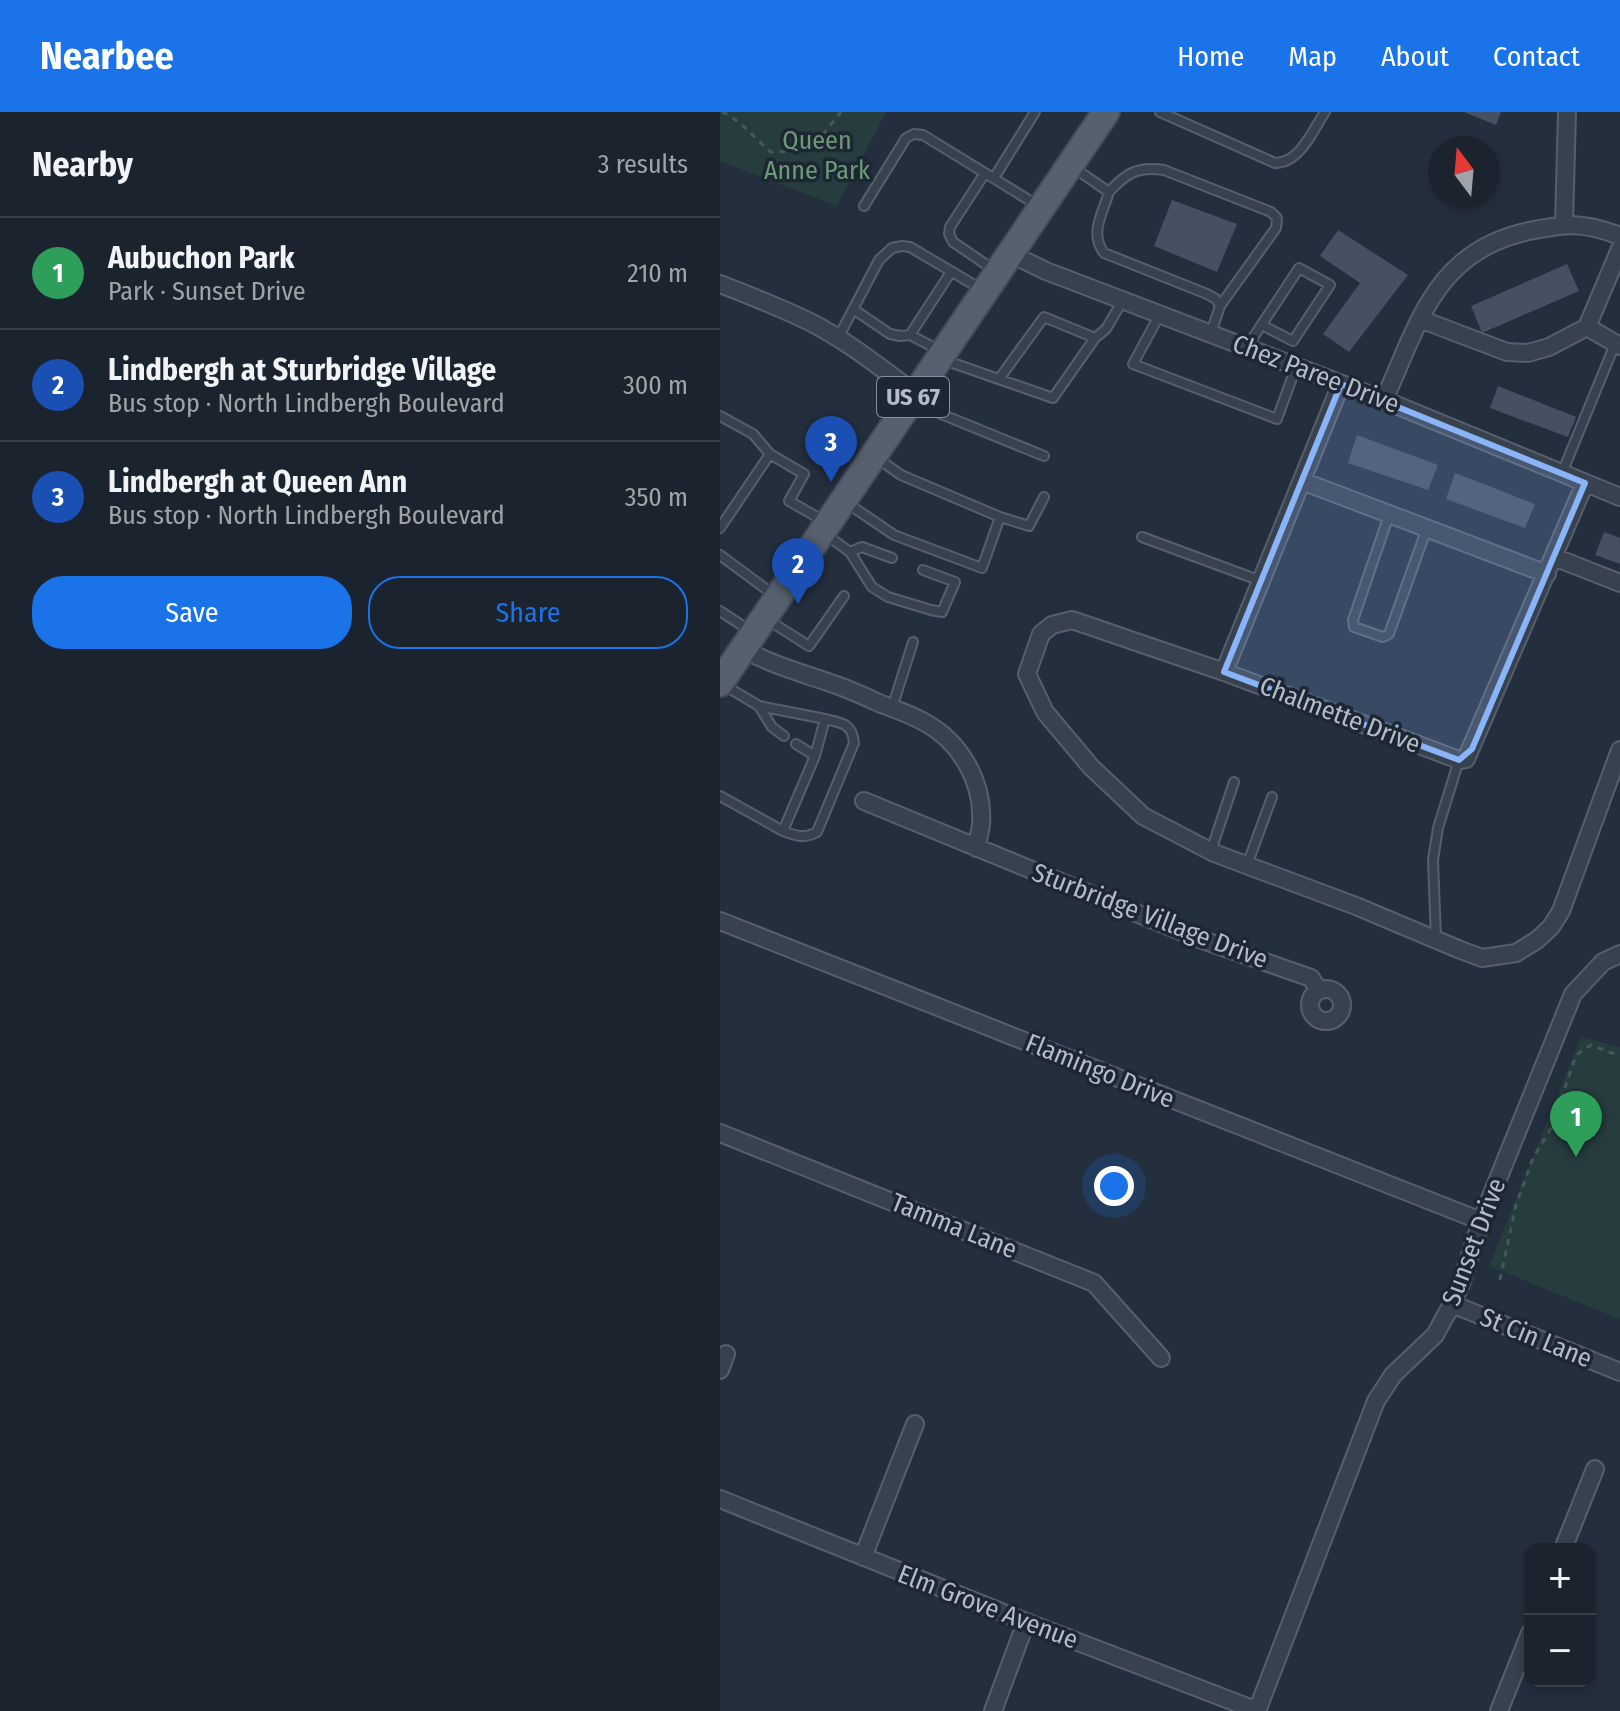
<!DOCTYPE html>
<html lang="en">
<head>
<meta charset="utf-8">
<style>
	body { margin:0; font-family:"Fira Sans Condensed",sans-serif; background:#242b36; color:#f1f3f6 }
	.controls { position:absolute; right:24px; bottom:24px; display:grid; overflow:hidden; border-radius:16px; box-shadow:0 4px 12px #0003 }
	.controls button { width:72px; height:72px; display:grid; place-items:center; padding:0; border:0; border-bottom:2px solid #39404a; background:#1b232e; color:#f1f3f6; font:40px sans-serif }
	.compass { position:absolute; left:708px; top:24px; width:72px; height:72px; border-radius:50%; background:#1b232e; box-shadow:0 4px 12px #0003; rotate:344deg }
	.you { position:absolute; left:394px; top:1074px; width:28px; height:28px; margin:-20px; border:6px solid #fff; border-radius:50%; background:#1a73e8; box-shadow:0 0 0 12px #1a73e833 }
	.badge { display:grid; place-items:center; width:52px; height:52px; border-radius:50%; background:#1a73e8; color:#fff; font-size:26px; font-weight:700 }
	.pin { position:absolute; translate:-50% -66px; filter:drop-shadow(0 2px 4px #0008) }
	.pin::after { content:''; position:absolute; top:42px; width:28px; height:24px; background:inherit; clip-path:polygon(0 0,100% 0,50% 100%) }
	.list { margin:0; padding:0; list-style:none }
	h2 { display:flex; justify-content:space-between; align-items:center; height:104px; margin:0; padding:0 32px; font-size:34px }
	h2 small { font-size:26px; font-weight:400; color:#a0a4aa }
	.list li { display:grid; grid-template-columns:52px 1fr auto; gap:24px; align-items:center; box-sizing:border-box; height:112px; padding:0 32px; border-top:2px solid #39404a }
	.list b { display:block; font-size:30px; white-space:nowrap }
	.list p { margin:0; font-size:26px; white-space:nowrap; color:#a0a4aa }
	.list em { font-size:26px; font-style:normal; color:#a0a4aa }
	.actions { display:flex; gap:16px; padding:24px 32px }
	.actions a { flex:1; padding:18px 0; border:2px solid #1a73e8; border-radius:32px; text-align:center; font-size:28px; color:#1a73e8 }
	.actions .main { background:#1a73e8; color:#fff }
	.map { position:relative; flex:none; width:900px; height:1599px; overflow:hidden }
	header { display:flex; align-items:center; gap:48px; box-sizing:border-box; height:112px; padding:0 40px; background:#1a73e8; color:#fff }
	header strong { font-size:38px }
	nav { display:flex; gap:44px; margin-inline-start:auto; font-size:28px }
	main { display:flex }
	aside { flex:1; background:#1b232e }
	.map>svg:first-child { display:block }
</style>
</head>
<body>
<header>
<strong>Nearbee</strong>
<nav><a>Home</a><a>Map</a><a>About</a><a>Contact</a></nav>
</header>
<main>
<aside>
<h2>Nearby<small>3 results</small></h2>
<ul class="list">
<li><span class="badge" style="background:#2e9e5b">1</span><div><b>Aubuchon Park</b><p>Park · Sunset Drive</p></div><em>210 m</em></li>
<li><span class="badge" style="background:#1a4fb4">2</span><div><b>Lindbergh at Sturbridge Village</b><p>Bus stop · North Lindbergh Boulevard</p></div><em>300 m</em></li>
<li><span class="badge" style="background:#1a4fb4">3</span><div><b>Lindbergh at Queen Ann</b><p>Bus stop · North Lindbergh Boulevard</p></div><em>350 m</em></li>
</ul>
<div class="actions"><a class="main">Save</a><a>Share</a></div>
</aside>
<div class="map">
<svg width="900" height="1599" viewBox="0 0 900 1599">
	<rect width="100%" height="100%" fill="#242f3e"/>
	<path fill="#263c3f" d="M0 0H166L117 94 0 49Z
		M861 925 900 935V1207L769 1154Z"/>
	<path fill="#455162" d="M744 0H781L776 13Z
		M452 88 517 112 497 160 434 134Z
		M618 118 688 163 629 240 603 222 640 171 600 144Z
		M847 152 859 179 762 221 751 194Z
		M778 274 856 305 848 325 770 296Z
		M637 323 718 353 708 378 628 351Z
		M735 361 815 392 805 416 726 387Z
		M884 420 900 426V452L875 443Z"/>
	<g fill="none" stroke-linecap="round" stroke-linejoin="round">
		<defs>
			<path id="lane" d="M440 0 555 51C580 51 593 18 605 0
				M354 56 389 80C383 101 369 121 384 141L487 182 496 187 500 194 491 221
				M265 61 230 115 229 122 233 130 274 158
				M274 66 315 0
				M389 80C406 61 418 54 444 58L551 100 557 106 556 116 500 194
				M144 94 186 26 194 22 203 23 317 93
				M133 197 170 222 180 224 190 223 219 238
				M440 202 413 252 557 307 576 255
				M190 223 231 160
				M118 226 159 148 172 136 182 134 190 135 261 177
				M527 235 579 156 610 173 573 229 542 213
				M224 248 333 286 375 226 386 217 403 188
				M279 267 324 205 375 226
				M199 284 221 302 324 344
				M0 304 33 322 50 342
				M842 361 895 232
				M127 391 174 423 262 456 280 405 181 363 157 346
				M669 403 633 508 634 515 663 525 669 522 707 416
				M280 405 309 414 324 385
				M0 416 50 342 84 362 69 389 104 409
				M105 422 130 440 152 475 168 485 211 498 222 500 235 470 203 458
				M422 425 541 469
				M130 440 142 435 172 446
				M0 443 54 483
				M0 499 32 520
				M48 508 89 534 124 484
				M39 594 52 615 64 624
				M172 596 193 530
				M76 632 95 644
				M0 684 63 719 95 644 105 607 39 594 4 573
				M63 719C76 724 84 727 97 720L134 631C132 611 122 611 105 607
				M491 739 514 670
				M527 753 552 685
				M716 827 713 748 718 716 739 648"/>
			<path id="street" d="M844 112 847 0
				M291 142 326 159 664 288 900 385
				M0 172C31 184 62 196 92 211 129 230 162 257 195 281
				M700 207 787 240 808 241 829 235 867 215 900 137
				M867 215 900 234
				M621 272 504 560 739 648 746 647 865 371
				M664 288C699 211 715 139 809 119 847 111 864 110 900 124
				M582 369 827 462
				M834 445 900 471
				M22 536C53 554 86 562 119 574 133 579 146 585 159 591 174 597 190 602 204 610 240 629 264 670 261 712 260 720 258 728 256 736
				M504 560 352 508 332 513 321 522 307 562 325 600 371 655 423 704 494 741 636 794 738 837 762 846 796 841 817 828 831 815 841 799 900 638
				M144 689 477 826 591 866 599 879
				M0 809 761 1109
				M590 893a16 16 0 1 1 32 0a16 16 0 1 1-32 0Z
				M0 1021 374 1171 441 1246
				M732 1192 900 1260
				M0 1258 6 1242
				M0 1387 306 1510 538 1599
				M843 1437 875 1357
				M143 1445 195 1312
				M273 1599 306 1510
				M537 1599 656 1289 673 1263 715 1223 732 1192 741 1172 761 1109 853 882 883 850 900 842
				M779 1599 810 1521"/>
			<path id="primary" d="M0 571 386 0"/>
		</defs>
		<use href="#lane" stroke="#565f6c" stroke-width="12"/>
		<use href="#street" stroke="#565f6c" stroke-width="20"/>
		<use href="#primary" stroke="#414a57" stroke-width="30"/>
		<path stroke="#44595c" stroke-width="3" stroke-dasharray="6 6" stroke-linecap="butt" d="M2 0C20 7 35 27 51 40L77 39 101 25 121 0
			M780 1168 796 1093 813 1046 832 1015 856 943 871 933 900 944"/>
		<use href="#lane" stroke="#38414e" stroke-width="8"/>
		<use href="#street" stroke="#38414e" stroke-width="16"/>
		<use href="#primary" stroke="#56606e" stroke-width="26"/>
	</g>
	<path fill="#8ab4f8" fill-opacity="0.2" stroke="#8ab4f8" stroke-width="6" stroke-linejoin="round" d="M621 272 865 371 752 637 739 648 504 560Z"/>
	<g text-anchor="middle" dominant-baseline="central" stroke-width="7" stroke-linejoin="round" paint-order="stroke">
		<rect fill="#1d2633" stroke="#878f9c" stroke-width="2" x="157" y="265" width="72" height="40" rx="6"/>
		<g font-size="24" font-weight="bold" fill="#b4bcc9">
			<text x="193" y="285">US 67</text>
		</g>
		<g font-size="26" fill="#6b9a76" stroke="#1d2633">
			<text x="97" y="28">Queen<tspan x="97" dy="30">Anne Park</tspan></text>
		</g>
		<g font-size="26" fill="#b4bcc9" stroke="#1d2633">
			<text transform="translate(596 262) rotate(21)">Chez Paree Drive</text>
			<text transform="translate(620 603) rotate(21)">Chalmette Drive</text>
			<text transform="translate(430 804) rotate(21)">Sturbridge Village Drive</text>
			<text transform="translate(380 959) rotate(22)">Flamingo Drive</text>
			<text transform="translate(234 1114) rotate(22)">Tamma Lane</text>
			<text transform="translate(754 1130) rotate(-69)">Sunset Drive</text>
			<text transform="translate(816 1226) rotate(22)">St Cin Lane</text>
			<text transform="translate(268 1495) rotate(21)">Elm Grove Avenue</text>
		</g>
	</g>
</svg>
<div class="controls">
<button>+</button>
<button>−</button>
</div>
<svg class="compass" viewBox="-18 -18 36 36"><path d="M0-13l5 13h-10z" fill="#e53935"/><path d="M0 13l5-13h-10z" fill="#a0a4aa"/></svg>
<div class="you"></div>
<div class="pin badge" style="left:856px;top:1045px;background:#2e9e5b">1</div>
<div class="pin badge" style="left:78px;top:492px;background:#1a4fb4">2</div>
<div class="pin badge" style="left:111px;top:370px;background:#1a4fb4">3</div>
</div>
</main>
</body>
</html>
